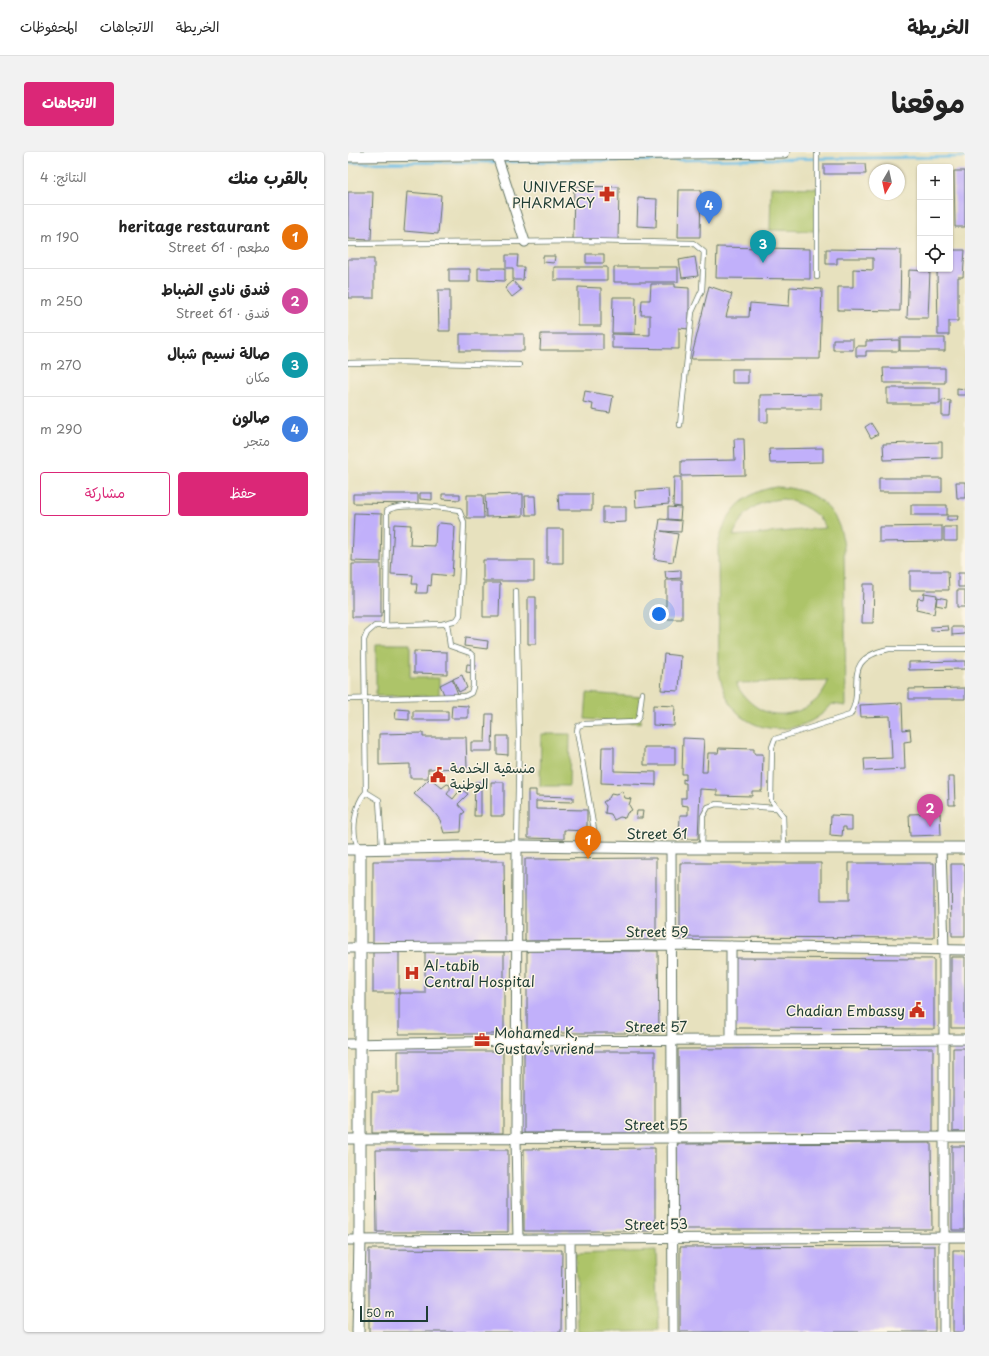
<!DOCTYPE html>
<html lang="ar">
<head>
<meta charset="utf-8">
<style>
	body { margin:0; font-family:"Playpen Sans","Playpen Sans Arabic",sans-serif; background:#f2f2f2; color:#222; direction:rtl }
	.controls { position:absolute; right:12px; top:12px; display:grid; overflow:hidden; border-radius:4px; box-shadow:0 1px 3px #0004 }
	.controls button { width:36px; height:36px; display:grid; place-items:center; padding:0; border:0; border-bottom:1px solid #e0e0e0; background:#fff; color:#222; font:20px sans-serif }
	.compass { position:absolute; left:521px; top:12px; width:36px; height:36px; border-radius:50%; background:#fff; box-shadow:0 1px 3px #0004; rotate:189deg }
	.scale { position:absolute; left:12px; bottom:10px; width:68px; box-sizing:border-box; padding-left:4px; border:2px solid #1f3d34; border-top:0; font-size:11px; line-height:14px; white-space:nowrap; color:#1f3d34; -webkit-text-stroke:3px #fcf5e5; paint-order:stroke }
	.you { position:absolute; left:311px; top:462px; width:14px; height:14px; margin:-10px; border:3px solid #fff; border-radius:50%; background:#1a73e8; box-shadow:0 0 0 6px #1a73e833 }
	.badge { display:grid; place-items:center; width:26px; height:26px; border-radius:50%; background:#db2777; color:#fff; font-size:13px; font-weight:700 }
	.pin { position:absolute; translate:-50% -33px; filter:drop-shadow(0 1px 2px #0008) }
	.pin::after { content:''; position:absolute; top:21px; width:14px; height:12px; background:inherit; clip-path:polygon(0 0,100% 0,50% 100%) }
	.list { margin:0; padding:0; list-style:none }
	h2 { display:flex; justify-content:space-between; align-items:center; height:52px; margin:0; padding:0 16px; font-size:17px }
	h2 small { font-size:13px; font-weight:400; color:#767676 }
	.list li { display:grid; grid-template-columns:26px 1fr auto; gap:12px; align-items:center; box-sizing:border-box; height:64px; padding:0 16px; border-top:1px solid #e0e0e0 }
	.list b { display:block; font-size:15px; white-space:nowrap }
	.list p { margin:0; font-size:13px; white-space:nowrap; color:#767676 }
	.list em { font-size:13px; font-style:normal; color:#767676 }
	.actions { display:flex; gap:8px; padding:12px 16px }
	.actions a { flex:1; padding:9px 0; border:1px solid #db2777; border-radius:4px; text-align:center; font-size:14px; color:#db2777 }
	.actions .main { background:#db2777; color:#fff }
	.icon { flex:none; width:22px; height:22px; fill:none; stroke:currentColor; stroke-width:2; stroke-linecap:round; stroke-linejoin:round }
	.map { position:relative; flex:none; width:617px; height:1180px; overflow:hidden; direction:ltr; border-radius:4px }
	header { display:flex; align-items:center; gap:24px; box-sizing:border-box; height:56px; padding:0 20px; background:#fff; border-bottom:1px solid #e0e0e0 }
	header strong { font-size:19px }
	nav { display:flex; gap:22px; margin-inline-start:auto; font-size:14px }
	.intro { display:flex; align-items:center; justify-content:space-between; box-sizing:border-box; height:96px; padding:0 24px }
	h1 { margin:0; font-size:28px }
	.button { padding:10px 18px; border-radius:4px; background:#db2777; color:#fff; font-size:14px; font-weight:700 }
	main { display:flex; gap:24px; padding:0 24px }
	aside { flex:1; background:#fff; border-radius:4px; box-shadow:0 1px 3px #0004 }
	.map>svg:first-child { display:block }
</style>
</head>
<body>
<header>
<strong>الخريطة</strong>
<nav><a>الخريطة</a><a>الاتجاهات</a><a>المحفوظات</a></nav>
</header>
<div class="intro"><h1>موقعنا</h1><a class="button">الاتجاهات</a></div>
<main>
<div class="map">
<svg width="617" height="1180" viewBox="0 0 617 1180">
	<rect width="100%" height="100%" fill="#fcf5e5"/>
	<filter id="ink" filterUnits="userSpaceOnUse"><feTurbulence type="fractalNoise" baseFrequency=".025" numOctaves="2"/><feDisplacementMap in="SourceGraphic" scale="8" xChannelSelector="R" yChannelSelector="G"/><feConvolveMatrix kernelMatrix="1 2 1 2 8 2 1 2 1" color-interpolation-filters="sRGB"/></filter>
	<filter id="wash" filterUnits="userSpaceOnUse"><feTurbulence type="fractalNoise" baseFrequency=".012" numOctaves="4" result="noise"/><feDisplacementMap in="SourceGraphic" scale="16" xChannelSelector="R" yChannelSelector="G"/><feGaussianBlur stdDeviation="0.9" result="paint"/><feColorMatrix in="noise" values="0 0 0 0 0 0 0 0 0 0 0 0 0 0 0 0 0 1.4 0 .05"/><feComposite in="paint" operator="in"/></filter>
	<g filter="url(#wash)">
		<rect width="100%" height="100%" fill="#e7e1be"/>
		<path fill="#adc469" stroke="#66804e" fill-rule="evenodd" d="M423 35 470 36V79L422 78Z
			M428 335C467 336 492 356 496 396L498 554 484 552C462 580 414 587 388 559 378 548 374 534 371 520L370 394C376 362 395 340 428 335ZM436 347C452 351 471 360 478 376L385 384C395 359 409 348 436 347ZM480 529C474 553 442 568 418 560 405 555 393 543 388 531Z
			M28 492H62V526H91V544H28Z
			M239 541 294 545 292 571 237 567Z
			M193 582H222L221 634H192Z
			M308 1099 311 1178 230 1180 227 1102Z"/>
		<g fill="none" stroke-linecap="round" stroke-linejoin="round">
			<path stroke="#6cbee7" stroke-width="2.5" d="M154 10 617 5
				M0 11 149 10"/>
		</g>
		<g id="blocks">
			<path fill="#c1b0fa" d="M476 12H517L518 22H476Z
				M606 19H617V75H607Z
				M226 34 271 35 270 88 225 87Z
				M331 38H353L352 85H330Z
				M0 40H25L23 88 0 87Z
				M59 40 93 43 90 82 56 79Z
				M290 46 309 47 308 75 289 74Z
				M369 95 462 97V127L368 126Z
				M478 97 553 98 552 159 490 158V135H505V117L525 118V106H489V112H478Z
				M602 98H617L615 125H610V169H601V183H590L589 117H602Z
				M238 102H256V111H238Z
				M158 103H170L169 115H176L175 128H165V116H158Z
				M195 104H207L206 111 195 110Z
				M347 105 350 124 334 126 331 108Z
				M0 107H26V146H0Z
				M206 115H259V128H206Z
				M266 115H330V130H266Z
				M130 116H157V129L130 128Z
				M101 117H122V130H101Z
				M561 118 582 119 580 166H559Z
				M165 129 173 138 164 145 157 136Z
				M303 132H327V135L341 136V177L331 176V197L264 196V182L302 183V163H293L294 148H302Z
				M361 134 384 142 378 165H401L402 151 441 154 442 135 474 137 472 207H343Z
				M230 135 253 136V174H230Z
				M90 138H102V179H91Z
				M265 145H288L287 181H264Z
				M112 182H176V199H112Z
				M193 182H255V198H192Z
				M552 186H597V199H552Z
				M485 187H505V198H485Z
				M551 188V199H518V204H508V194H518V189Z
				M535 216H597V231H536Z
				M384 217H400V231H384Z
				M539 236H592V252H539Z
				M609 236 617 237V243H609Z
				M237 239 265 244 262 261 244 258 245 252 235 250Z
				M473 242V257H420V270H412V243Z
				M594 248 603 249 602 264H594Z
				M523 271 530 282 523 286 517 275Z
				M386 287H396L397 323 333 324V309L387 308Z
				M594 290V306L536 308 535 292Z
				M475 296V310L422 311 421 297Z
				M326 325H333V355L325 354Z
				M531 326H594V340H531Z
				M608 330H617V346H609Z
				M320 337 321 352 288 355 287 339Z
				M72 341H84V348L72 347Z
				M5 342H70V352L5 351Z
				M94 342H112V348L94 347Z
				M175 342V364L138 365 137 343Z
				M210 342H244V358H211Z
				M119 343H135L136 366H119Z
				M177 344H187L188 363H178Z
				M563 353H599V363H563Z
				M255 355H278V370L255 371Z
				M320 355 333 356 332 368 320 367Z
				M6 361 34 362 33 410 4 409Z
				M599 364H610L609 368H599Z
				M312 367 334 369 333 380 313 379 330 382 325 410 306 407Z
				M92 371 103 372 107 375 104 424 84 422 83 434 80 433 79 441H68L69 432H64L65 423 43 422 46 372 63 373 62 393 87 394 88 374Z
				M594 374V389L531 390V375Z
				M596 375H609V389H596Z
				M199 377H215V411H199Z
				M135 408H186V429H135Z
				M4 412H33V465H4Z
				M333 418V426L318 427 317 419Z
				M562 419H600L601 438H562Z
				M610 421H617V435H610Z
				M318 428H334V467H318Z
				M135 431H152L151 465H135Z
				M515 432H526L525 471H514Z
				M609 438H617V455H609Z
				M576 441 589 443 586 462 568 458 570 446 575 447Z
				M180 445H188V492H180Z
				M589 445 599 447 598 455 588 453Z
				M600 474 601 478 583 479V475Z
				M604 475H617V482L604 483Z
				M117 486 140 489 139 497 116 494Z
				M66 499 99 500V522L66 521Z
				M316 502 333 504 331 539 313 538Z
				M617 509V517L561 518V510Z
				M119 512 128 513 127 521 118 520Z
				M114 523 119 536 111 540 105 527Z
				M104 527 110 542 98 547 92 533Z
				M617 536V547H561V537Z
				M554 551 555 578 562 577 563 589 556 590 557 617 517 619 516 607 544 606 542 564 513 565 512 553Z
				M104 553 120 554V566H103Z
				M305 553 327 554 326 574 305 573Z
				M48 557 61 558V568L47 567Z
				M65 559H100V568H65Z
				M138 562H145L144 599H123V590H137Z
				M75 581V585H118L119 616 80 617V626H62V612L31 613V582Z
				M149 584H160V603L149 602Z
				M335 586 356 587 354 620H359L360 601H370L371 596 406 597V602H415L414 639H404V644L369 643V638L352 637 350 687H331L332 663H340V654L333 653V646H338V631H335V627L338 628V622H334Z
				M254 595H266V619L308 620V633L253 631Z
				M296 595H327V613H296Z
				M600 625H606L607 653H601Z
				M82 626 94 636 99 632 102 633V638L99 642 105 647 113 637 120 642 110 652 117 660 114 662 113 680 96 681 92 668 83 656 66 642Z
				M127 630H133V664H126Z
				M143 630H156V664H143Z
				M180 638H188V644L225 645V650L188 649V657L239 658V679L216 678V687L180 686Z
				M274 639 277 646 283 647 281 653 284 658 279 661 277 666 272 665 266 668 263 662 257 661 258 654 255 650 261 646 263 642 268 643Z
				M289 659H295L294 666H288Z
				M592 661 593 683 562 684 561 662Z
				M483 663 504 664V678H498V675H495L494 684 482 683Z
				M308 706V788L177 789V707Z
				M25 709H156L157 791H25Z
				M332 711H473V748H501V711H586V786L332 785Z
				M603 712H617V784H604Z
				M179 799H310L311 881H179Z
				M25 800H51V841H25Z
				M77 800H156V882H51V841H77Z
				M603 805H617V876H603Z
				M387 806 586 807V877L387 876Z
				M585 896V982H331L330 897Z
				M605 896H617V980H605Z
				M50 899H155V981H24V940H50Z
				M176 899H307V981H176Z
				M583 991 584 1077H329V992Z
				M604 994H617V1078H604Z
				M307 996V1079H176V997Z
				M28 998H160V1080H29Z
				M587 1094V1180H332V1095Z
				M21 1097 214 1098 213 1180H21Z
				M605 1098H617V1180H605Z"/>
		</g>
	</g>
	<g filter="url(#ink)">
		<use href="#blocks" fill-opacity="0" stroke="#657664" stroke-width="1"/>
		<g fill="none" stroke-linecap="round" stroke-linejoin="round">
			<defs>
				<path id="service" d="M469 0V125
					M0 92 236 89 345 91 356 100 354 138 344 160 332 273
					M0 211 47 210 171 213
					M168 439 171 582 169 693
					M0 547 117 544 123 541 125 535V504L122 501 102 494 99 471
					M18 640 31 648 34 695
					M249 695 229 579 230 574 236 572 287 570 291 565 294 541
					M354 695 355 664 360 655 368 652 428 656
					M436 695 435 664 423 648 424 595 427 587 502 563C519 535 490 508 541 497H617
					M11 696C2 681 7 652 18 640L16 488 19 481 27 474 94 472 109 468 112 463 116 370 111 358C97 356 50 350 39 359L38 473"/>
				<path id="minor" d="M149 4 177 90
					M169 694 168 987 170 1087
					M323 696 325 1180
					M593 696 596 798V1180
					M0 796 323 793 617 798
					M383 888V794
					M0 892 168 889 617 887
					M0 987 617 985
					M222 1087 223 1180
					M0 1088 617 1085"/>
				<path id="tertiary" d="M0 4 436 0
					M0 697 169 694 323 696H617
					M10 1180 12 1088V697"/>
			</defs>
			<use href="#service" stroke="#657664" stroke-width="6"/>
			<use href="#minor" stroke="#657664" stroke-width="11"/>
			<use href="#tertiary" stroke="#657664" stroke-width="13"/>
			<use href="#service" stroke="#fff" stroke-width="4.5"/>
			<use href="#minor" stroke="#fff" stroke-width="9"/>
			<use href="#tertiary" stroke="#fff" stroke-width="11"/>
		</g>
	</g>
	<defs>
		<symbol id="pharmacy-bare" viewBox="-9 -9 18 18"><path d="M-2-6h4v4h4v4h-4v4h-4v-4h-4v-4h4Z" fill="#c8321e" stroke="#fcf5e5" stroke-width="2.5" paint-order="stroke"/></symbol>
		<symbol id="civic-bare" viewBox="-9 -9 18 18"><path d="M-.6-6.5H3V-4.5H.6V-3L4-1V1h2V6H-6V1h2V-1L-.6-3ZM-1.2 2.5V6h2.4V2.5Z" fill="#c8321e" stroke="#fcf5e5" stroke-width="2.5" paint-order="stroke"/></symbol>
		<symbol id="hospital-bare" viewBox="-9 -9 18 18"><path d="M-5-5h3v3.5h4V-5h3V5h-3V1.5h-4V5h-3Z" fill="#c8321e" stroke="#fcf5e5" stroke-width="2.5" paint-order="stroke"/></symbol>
		<symbol id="office-bare" viewBox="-9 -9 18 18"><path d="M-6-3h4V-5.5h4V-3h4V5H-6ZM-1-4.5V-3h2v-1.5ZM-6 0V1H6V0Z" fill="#c8321e" stroke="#fcf5e5" stroke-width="2.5" paint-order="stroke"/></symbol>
	</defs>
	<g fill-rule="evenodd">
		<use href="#pharmacy-bare" x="248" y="31" width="22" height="22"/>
		<use href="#civic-bare" x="79" y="612" width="22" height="22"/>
		<use href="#hospital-bare" x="53" y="810" width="22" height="22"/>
		<use href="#civic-bare" x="558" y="847" width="22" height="22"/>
		<use href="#office-bare" x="123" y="877" width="22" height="22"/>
	</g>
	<g text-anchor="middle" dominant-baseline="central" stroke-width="3" stroke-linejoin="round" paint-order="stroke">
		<g font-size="14" fill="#1f3d34" stroke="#fcf5e5" text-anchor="start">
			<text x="247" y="34" text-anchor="end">UNIVERSE<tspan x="247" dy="16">PHARMACY</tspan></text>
			<text x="102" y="615">منسقية الخدمة<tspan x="102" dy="16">الوطنية</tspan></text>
			<text x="76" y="813">Al-tabib<tspan x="76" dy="16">Central Hospital</tspan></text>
			<text x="557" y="858" text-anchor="end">Chadian Embassy</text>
			<text x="146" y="880">Mohamed K,<tspan x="146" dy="16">Gustav’s vriend</tspan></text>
		</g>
		<g font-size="14" fill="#1f3d34" stroke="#fcf5e5">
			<text x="309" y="681">Street 61</text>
			<text x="309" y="779">Street 59</text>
			<text x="308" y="874">Street 57</text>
			<text x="308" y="972">Street 55</text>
			<text transform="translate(308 1072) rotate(-1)">Street 53</text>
		</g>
	</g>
</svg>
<div class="controls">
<button>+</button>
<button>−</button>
<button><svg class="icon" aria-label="locate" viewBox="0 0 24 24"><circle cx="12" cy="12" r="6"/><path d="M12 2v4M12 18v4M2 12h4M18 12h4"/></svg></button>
</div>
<svg class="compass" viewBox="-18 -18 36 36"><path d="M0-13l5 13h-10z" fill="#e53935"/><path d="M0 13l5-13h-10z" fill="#767676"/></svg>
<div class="scale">50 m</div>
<div class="you"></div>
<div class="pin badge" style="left:240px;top:707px;background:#e8710a">1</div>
<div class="pin badge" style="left:582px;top:675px;background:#d1479c">2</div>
<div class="pin badge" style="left:415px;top:111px;background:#0f9aa8">3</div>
<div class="pin badge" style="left:361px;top:72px;background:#3f7fe0">4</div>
</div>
<aside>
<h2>بالقرب منك<small>النتائج: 4</small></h2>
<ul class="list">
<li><span class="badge" style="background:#e8710a">1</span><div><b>heritage restaurant</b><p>مطعم · Street 61</p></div><em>190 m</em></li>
<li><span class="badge" style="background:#d1479c">2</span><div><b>فندق نادي الضباط</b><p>فندق · Street 61</p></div><em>250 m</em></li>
<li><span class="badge" style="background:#0f9aa8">3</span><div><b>صالة نسيم شبال</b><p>مكان</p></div><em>270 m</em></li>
<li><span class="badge" style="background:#3f7fe0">4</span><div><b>صالون</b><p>متجر</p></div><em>290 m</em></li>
</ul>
<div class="actions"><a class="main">حفظ</a><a>مشاركة</a></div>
</aside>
</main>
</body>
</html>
